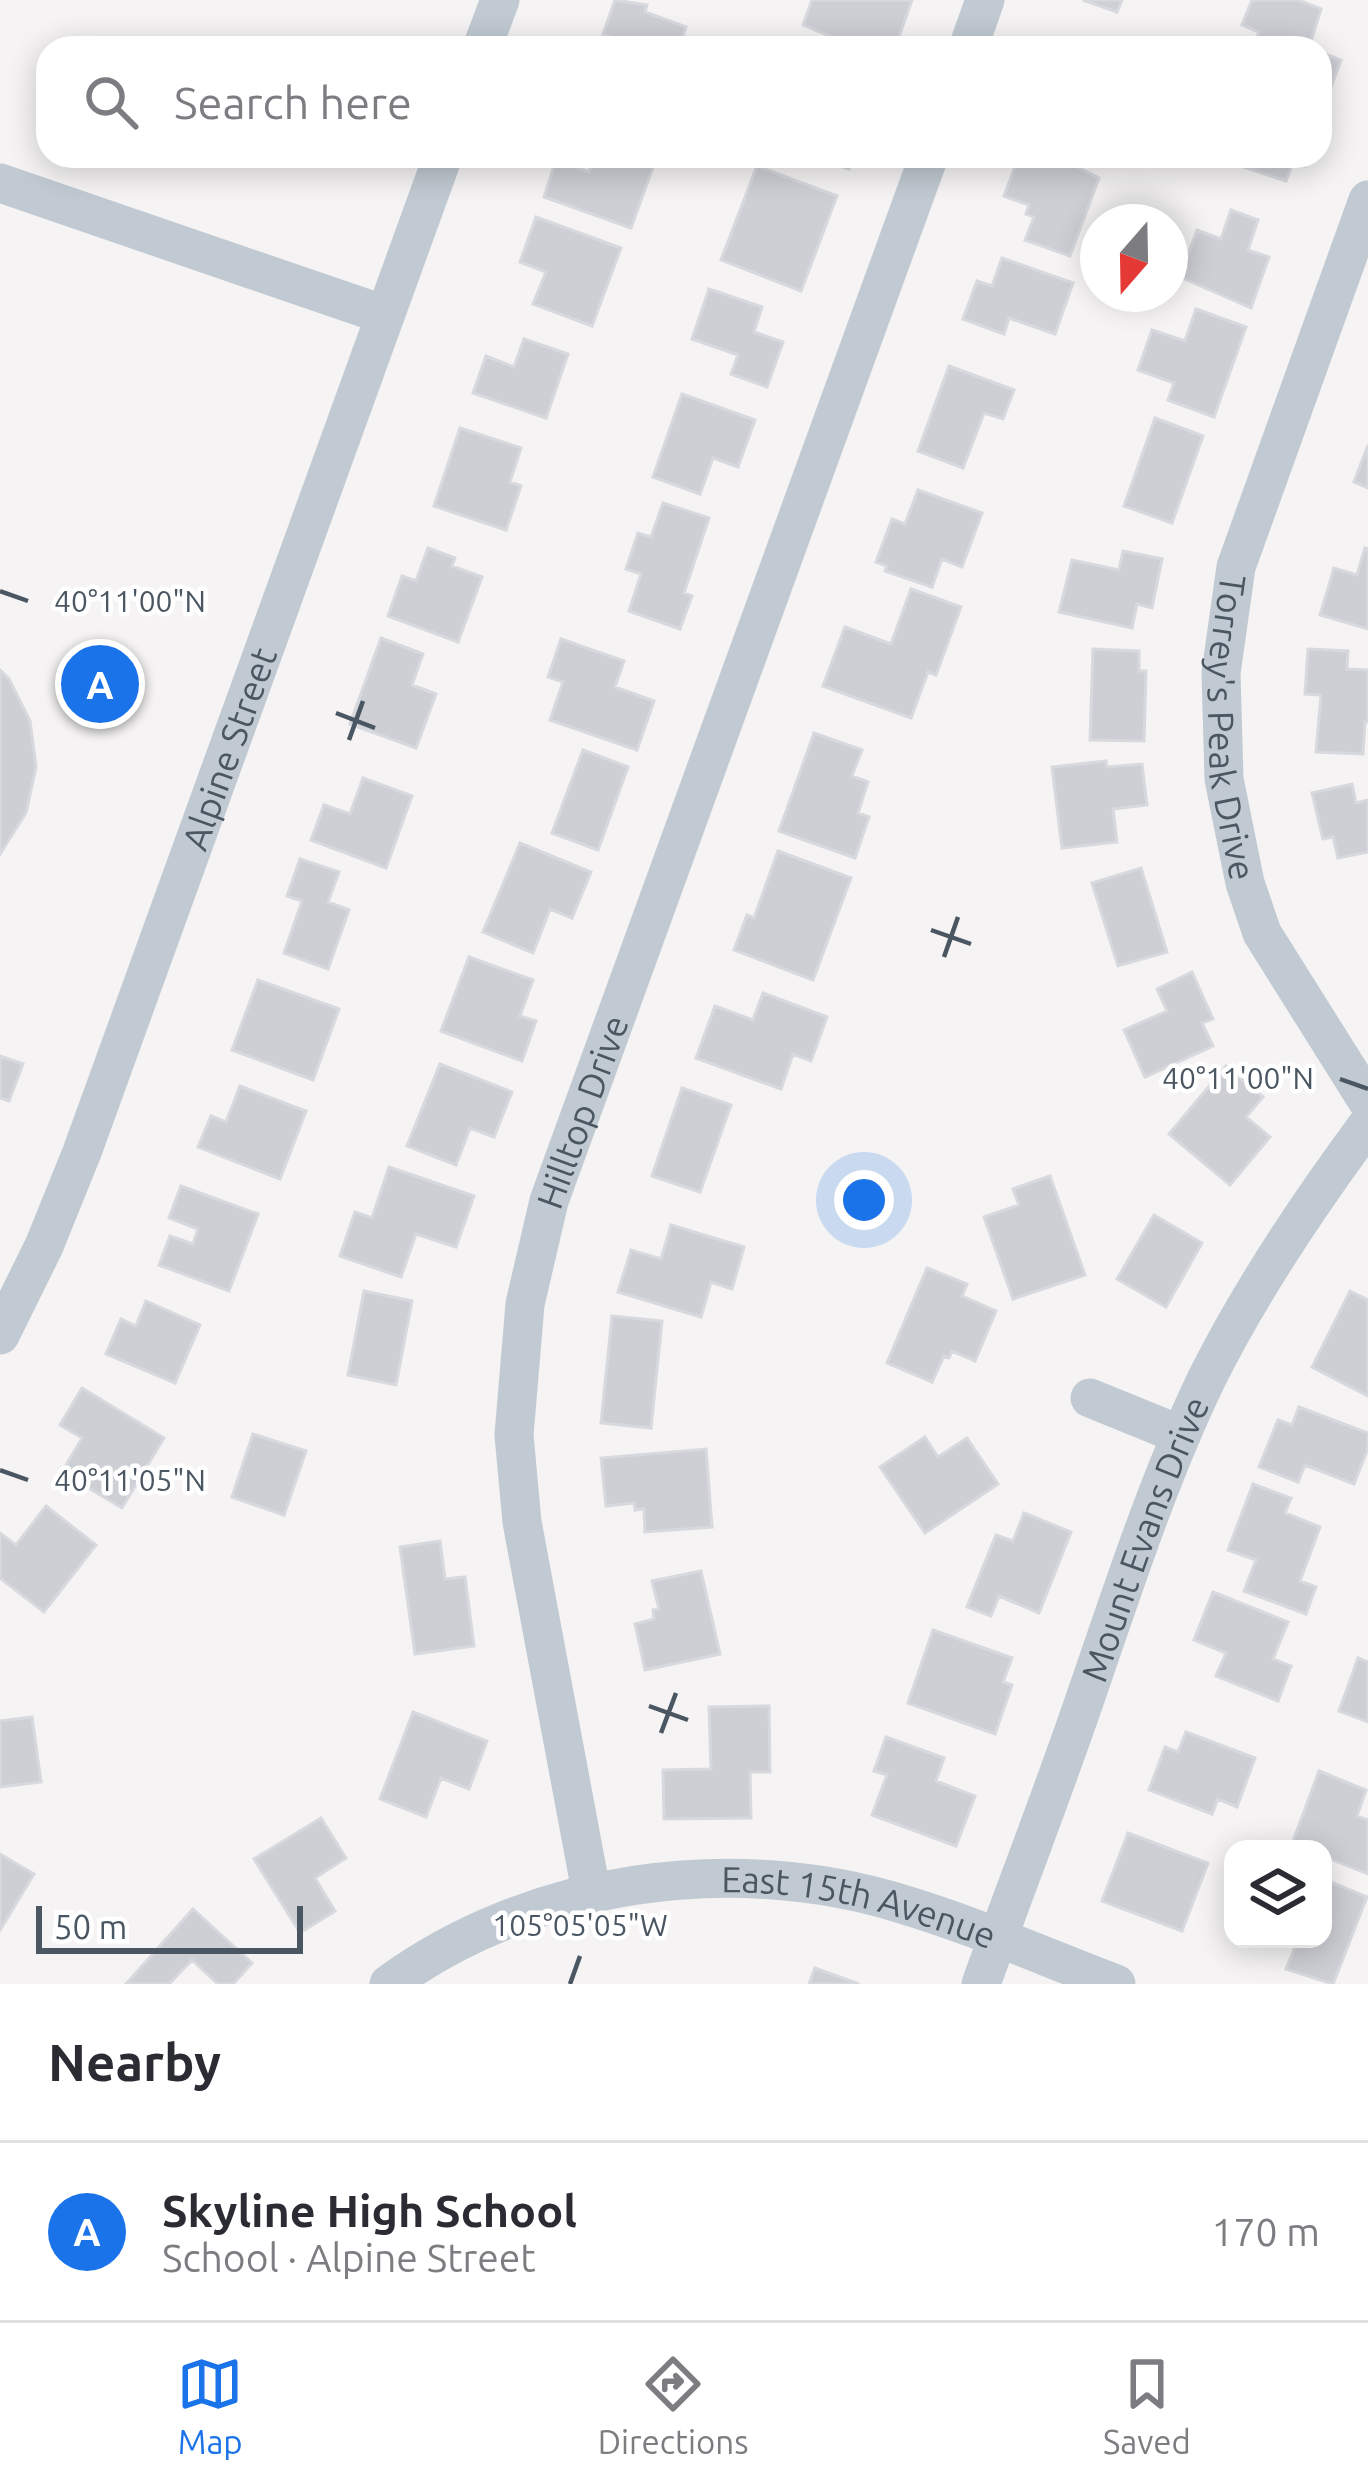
<!DOCTYPE html>
<html lang="en">
<head>
<meta charset="utf-8">
<style>
	body { margin:0; font-family:Ubuntu,sans-serif; background:#f2f2f3; color:#2b2b33 }
	.controls { position:absolute; right:36px; bottom:36px; display:grid; overflow:hidden; border-radius:24px; box-shadow:0 6px 30px #0003 }
	.controls button { width:108px; height:108px; display:grid; place-items:center; padding:0; border:0; border-bottom:3px solid #e1e1e2; background:#fff; color:#2b2b33; font:60px sans-serif }
	.compass { position:absolute; left:1080px; top:204px; width:108px; height:108px; border-radius:50%; background:#fff; box-shadow:0 6px 30px #0003; rotate:200deg }
	.scale { position:absolute; left:36px; bottom:30px; width:267px; box-sizing:border-box; padding-left:12px; border:6px solid #4a5661; border-top:0; font-size:33px; line-height:42px; white-space:nowrap; color:#4a5661; -webkit-text-stroke:9px #fff; paint-order:stroke }
	.you { position:absolute; left:864px; top:1200px; width:42px; height:42px; margin:-30px; border:9px solid #fff; border-radius:50%; background:#1a73e8; box-shadow:0 0 0 18px #1a73e833 }
	.badge { display:grid; place-items:center; width:78px; height:78px; border-radius:50%; background:#1a73e8; color:#fff; font-size:39px; font-weight:700 }
	.pin { position:absolute; translate:-50% -50%; border:6px solid #fff; box-shadow:0 3px 12px #0006 }
	.list { margin:0; padding:0; list-style:none }
	h2 { display:flex; justify-content:space-between; align-items:center; height:156px; margin:0; padding:0 48px; font-size:51px }
	h2 small { font-size:39px; font-weight:400; color:#7c7c81 }
	.list li { display:grid; grid-template-columns:78px 1fr auto; gap:36px; align-items:center; box-sizing:border-box; height:180px; padding:0 48px; border-top:3px solid #e1e1e2 }
	.list b { display:block; font-size:45px; white-space:nowrap }
	.list p { margin:0; font-size:39px; white-space:nowrap; color:#7c7c81 }
	.list em { font-size:39px; font-style:normal; color:#7c7c81 }
	.icon { flex:none; width:66px; height:66px; fill:none; stroke:currentColor; stroke-width:2; stroke-linecap:round; stroke-linejoin:round }
	.map { position:relative; flex:none; width:1368px; height:1984px; overflow:hidden }
	.search { position:absolute; background:#fff; box-shadow:0 6px 30px #0003; left:36px; right:36px; top:36px; height:132px; display:flex; align-items:center; gap:30px; box-sizing:border-box; padding:0 42px; border-radius:36px; color:#7c7c81; font-size:45px }
	.sheet { height:336px; background:#fff }
	nav { display:flex; justify-content:space-around; align-items:center; box-sizing:border-box; height:168px; border-top:3px solid #e1e1e2; background:#fff; font-size:33px; color:#7c7c81 }
	nav a { display:grid; justify-items:center; gap:6px }
	nav .on { color:#1a73e8 }
	.map>svg:first-child { display:block }
</style>
</head>
<body>
<div class="map">
<svg width="1368" height="1984" viewBox="0 0 1368 1984">
	<rect width="100%" height="100%" fill="#f5f3f3"/>
	<path fill="#cdcfd5" stroke="#d7d9de" stroke-width="3" d="M615 0 647 5 645 12 686 27 679 48H630L631 44 603 34Z
		M812 0H912L895 48H858L803 25Z
		M1083 0H1122L1117 12Z
		M1252 0H1298L1321 9 1309 48H1253L1259 32 1242 25Z
		M1320 52 1341 60 1325 103 1320 101Z
		M594 156H657L631 228 544 197 556 160 589 172Z
		M810 156H854L849 169Z
		M1019 156H1055L1099 178 1070 256 1025 240 1034 217 1026 214 1029 205 1004 196Z
		M1211 156H1308L1305 166 1293 162 1286 181Z
		M757 166 837 196 801 291 721 260Z
		M1231 210 1258 220 1248 250 1269 257 1251 308 1180 277 1197 230 1221 239Z
		M536 217 621 248 592 326 533 304 546 272 520 262Z
		M1002 258 1073 283 1055 334 1009 318 1004 334 963 319 977 281 992 286Z
		M709 289 762 307 754 332 783 342 767 387 731 374 738 355 692 339Z
		M1196 309 1246 327 1214 417 1168 400 1174 383 1138 370 1152 330 1185 341Z
		M524 339 568 354 546 418 473 393 486 356 514 367Z
		M949 366 1014 390 1003 419 984 413 963 468 918 451Z
		M682 394 755 420 738 467 713 458 700 494 653 477Z
		M1155 418 1203 436 1172 523 1124 506Z
		M460 428 521 448 510 482 521 486 506 530 434 506Z
		M1368 445V488L1354 482Z
		M918 490 982 513 962 567 942 559 932 587 885 571 887 566 876 562 892 519 905 524Z
		M663 503 709 518 684 593 692 596 680 629 629 611 641 574 626 569 638 533 651 537Z
		M428 548 455 558 452 566 482 577 458 642 388 616 402 576 416 581Z
		M1365 548 1368 549V629L1320 615 1334 568 1357 575Z
		M1123 551 1162 559 1152 608 1137 604 1132 628 1059 612 1072 560 1119 570Z
		M911 589 961 607 936 675 928 672 911 718 823 686 845 627 891 644Z
		M381 638 423 654 412 685 436 694 416 748 350 724Z
		M561 639 624 661 615 687 654 701 637 750 550 720 563 682 548 677Z
		M1093 649 1139 651V671H1146L1144 741 1090 740Z
		M1308 649 1348 651 1347 669 1368 670V722H1365L1363 754 1316 752 1321 695 1305 694Z
		M0 670 9 679 30 721 36 767 26 813 0 854Z
		M814 733 862 750 852 776 868 782 858 813 869 817 855 858 779 831Z
		M583 750 628 767 598 850 552 833Z
		M1106 761 1107 767 1142 764 1147 805 1113 809 1117 842 1062 848 1052 767Z
		M363 778 412 796 386 868 311 840 324 805 350 814Z
		M1352 784 1356 803 1368 800V852L1338 858 1333 837 1323 839 1312 793Z
		M520 843 591 872 572 918 550 909 533 953 483 932Z
		M778 851 851 878 813 980 734 950 747 915 754 918Z
		M300 859 339 872 328 902 349 910 328 969 284 953 302 901 287 896Z
		M1141 868 1167 952 1118 966 1092 883Z
		M469 957 533 980 520 1016 536 1021 522 1061 441 1031Z
		M1192 972 1213 1019 1202 1023 1213 1046 1145 1077 1124 1030 1167 1011 1157 989Z
		M258 980 339 1009 313 1080 232 1050Z
		M763 993 827 1017 811 1061 793 1054 781 1089 696 1058 715 1006 753 1020Z
		M0 1056 23 1064 9 1101 0 1098Z
		M440 1064 512 1092 494 1137 470 1128 456 1165 407 1146Z
		M1226 1066 1263 1097 1246 1117 1270 1137 1230 1185 1169 1134Z
		M240 1086 306 1111 280 1179 198 1147 211 1116 226 1122Z
		M682 1088 731 1105 700 1192 652 1176Z
		M389 1167 474 1196 456 1247 416 1234 401 1277 340 1256 355 1212 372 1218Z
		M1050 1176 1085 1275 1013 1299 984 1217 1019 1205 1013 1189Z
		M181 1186 258 1214 229 1291 159 1265 170 1236 193 1244 198 1229 169 1218Z
		M1154 1215 1202 1243 1166 1307 1117 1279Z
		M671 1225 744 1247 732 1289 711 1282 701 1317 618 1292 631 1250 661 1259Z
		M927 1268 967 1284 962 1296 996 1311 975 1361 952 1351 949 1358 944 1356 932 1382 887 1363Z
		M364 1291 412 1301 396 1385 348 1375Z
		M1350 1291 1368 1300V1396L1312 1367Z
		M146 1301 200 1325 175 1383 106 1354 121 1319 136 1326Z
		M612 1316 662 1321 651 1428 601 1423Z
		M82 1388 164 1438 122 1508 62 1472 82 1438 60 1425Z
		M1299 1407 1368 1433V1448L1354 1484 1305 1465 1298 1482 1259 1467 1278 1420 1292 1425Z
		M253 1434 306 1451 284 1515 232 1497Z
		M925 1437 938 1457 967 1438 998 1484 925 1533 880 1467Z
		M706 1449 712 1527 645 1532 644 1509 635 1510 634 1503 606 1506 601 1458Z
		M1253 1484 1291 1498 1285 1513 1320 1527 1300 1581 1316 1587 1306 1614 1244 1591 1256 1560 1228 1550Z
		M46 1506 96 1545 44 1612 0 1578V1533L16 1545Z
		M1024 1513 1071 1532 1039 1613 999 1596 991 1616 967 1607 996 1535 1013 1541Z
		M440 1541 445 1579 465 1577 474 1646 415 1654 400 1547Z
		M701 1571 720 1654 645 1670 635 1624 654 1619 653 1610 659 1609 652 1581Z
		M1213 1592 1288 1622 1273 1659 1291 1666 1278 1701 1216 1676 1226 1653 1194 1640Z
		M933 1630 1012 1658 1003 1682 1012 1685 995 1734 908 1703Z
		M1358 1658 1368 1662V1722L1339 1711Z
		M769 1706 770 1772H750L751 1818 664 1819 663 1770 711 1769 709 1707Z
		M413 1712 487 1741 469 1789 441 1778 426 1817 380 1799Z
		M32 1717 41 1782 0 1787V1721Z
		M1186 1732 1255 1758 1237 1807 1218 1799 1212 1814 1149 1790 1165 1747 1178 1752Z
		M886 1737 944 1758 936 1781 975 1796 956 1846 872 1815 887 1775 874 1771Z
		M1319 1771 1366 1790 1357 1816 1368 1820V1874L1323 1856V1849L1292 1844Z
		M321 1818 346 1858 315 1878 335 1911 300 1933 254 1859Z
		M1128 1833 1208 1863 1182 1931 1102 1901Z
		M0 1854 34 1874 0 1930Z
		M1323 1879 1367 1897 1333 1984 1286 1969 1298 1939H1323Z
		M193 1909 252 1963 233 1984H218L192 1960 169 1984H126Z
		M815 1968 859 1984H809Z"/>
	<g fill="none" stroke-linecap="round" stroke-linejoin="round">
		<g stroke="#c1cad2" stroke-width="39">
			<path d="M482 48 500 0"/>
			<path d="M968 48 985 0"/>
			<path d="M0 183 385 315"/>
			<path id="s1" d="M1368 200 1236 567 1221 673 1224 779 1245 883 1262 933 1368 1102"/>
			<path id="s2" d="M0 1335 44 1246 82 1152 443 156"/>
			<path d="M1090 1398 1181 1435"/>
			<path id="s3" d="M591 1891 522 1522 514 1435 525 1304 549 1201 929 156"/>
			<path id="s4" d="M389 1984C533 1879 733 1852 902 1904 975 1926 1045 1957 1116 1984"/>
			<path id="s5" d="M981 1984C1016 1887 1054 1790 1087 1693 1124 1586 1158 1480 1207 1378 1252 1288 1308 1205 1368 1124"/>
		</g>
	</g>
	<path fill="none" stroke="#4a5661" stroke-width="4.5" d="M0 591 28 601M336 713 375 728M349 740 363 701M931 930 971 944M944 957 958 917M1340 1079 1368 1089M0 1470 28 1480M649 1706 688 1720M661 1733 676 1693M570 1984 580 1956"/>
	<g text-anchor="middle" dominant-baseline="central" stroke-width="9" stroke-linejoin="round" paint-order="stroke">
		<g font-size="36" fill="#4a5661" stroke="#fff">
			<text stroke="none"><textPath href="#s1" startOffset="552">Torrey's Peak Drive</textPath></text>
			<text stroke="none"><textPath href="#s2" startOffset="630">Alpine Street</textPath></text>
			<text stroke="none"><textPath href="#s3" startOffset="795">Hilltop Drive</textPath></text>
			<text stroke="none"><textPath href="#s5" startOffset="474">Mount Evans Drive</textPath></text>
			<text stroke="none"><textPath href="#s4" startOffset="495">East 15th Avenue</textPath></text>
		</g>
	</g>
	<g font-size="30" text-anchor="middle" fill="#4a5661" stroke="#fff" stroke-width="9" stroke-linejoin="round" paint-order="stroke">
		<text x="130" y="612">40°11'00"N</text>
		<text x="1238" y="1089">40°11'00"N</text>
		<text x="130" y="1491">40°11'05"N</text>
		<text x="580" y="1936">105°05'05"W</text>
	</g>
</svg>
<div class="controls">
<button><svg class="icon" aria-label="layers" viewBox="0 0 24 24"><path d="M12 4l9 5-9 5-9-5zM3 14l9 5 9-5"/></svg></button>
</div>
<svg class="compass" viewBox="-18 -18 36 36"><path d="M0-13l5 13h-10z" fill="#e53935"/><path d="M0 13l5-13h-10z" fill="#7c7c81"/></svg>
<div class="scale">50 m</div>
<div class="you"></div>
<div class="pin badge" style="left:100px;top:684px">A</div>
<div class="search"><svg class="icon" aria-label="search" viewBox="0 0 24 24"><circle cx="10" cy="10" r="6"/><path d="M15 15l6 6"/></svg>Search here</div>
</div>
<section class="sheet">
<h2>Nearby<small></small></h2>
<ul class="list">
<li><span class="badge">A</span><div><b>Skyline High School</b><p>School · Alpine Street</p></div><em>170 m</em></li>
</ul>
</section>
<nav>
<a class="on"><svg class="icon" aria-label="map" viewBox="0 0 24 24"><path d="M3 6l6-2 6 2 6-2v14l-6 2-6-2-6 2zM9 4v14M15 6v14"/></svg>Map</a>
<a><svg class="icon" aria-label="directions" viewBox="0 0 24 24"><path d="M12 3l9 9-9 9-9-9zM9 14v-3h6M13 9l2 2-2 2"/></svg>Directions</a>
<a><svg class="icon" aria-label="saved" viewBox="0 0 24 24"><path d="M7 4h10v16l-5-4-5 4z"/></svg>Saved</a>
</nav>
</body>
</html>
